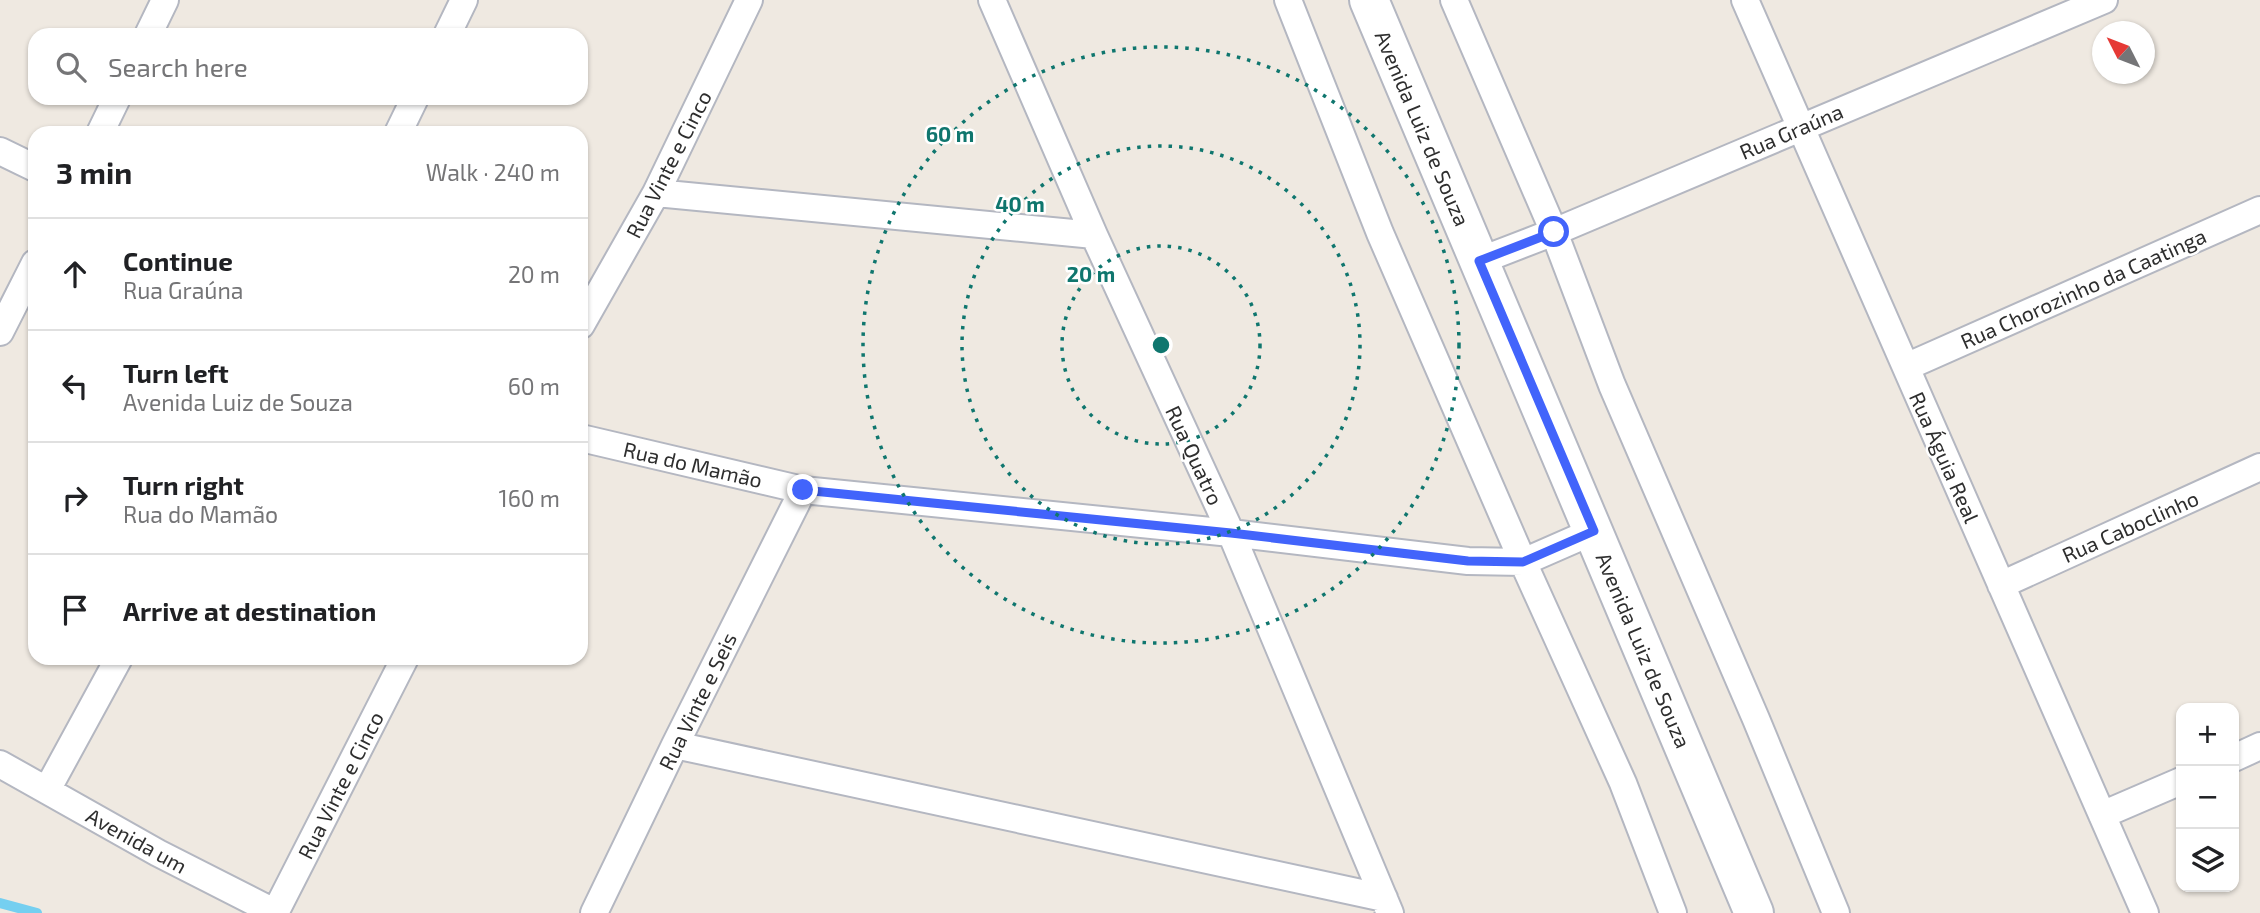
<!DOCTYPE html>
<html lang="en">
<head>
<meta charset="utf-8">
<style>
	body { margin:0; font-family:"Exo 2",sans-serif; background:#f2f2f2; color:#202124 }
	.controls { position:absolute; right:21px; bottom:21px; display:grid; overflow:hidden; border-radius:14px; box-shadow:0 2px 5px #0004 }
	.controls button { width:63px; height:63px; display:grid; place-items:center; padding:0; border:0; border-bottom:2px solid #e0e0e0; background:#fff; color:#202124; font:35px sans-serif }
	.compass { position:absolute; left:2092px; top:21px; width:63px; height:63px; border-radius:50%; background:#fff; box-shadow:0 2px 5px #0004; rotate:312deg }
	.stop { position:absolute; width:21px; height:21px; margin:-16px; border:5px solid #4264fb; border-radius:50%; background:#fff }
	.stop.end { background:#4264fb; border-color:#fff; box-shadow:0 2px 7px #0008 }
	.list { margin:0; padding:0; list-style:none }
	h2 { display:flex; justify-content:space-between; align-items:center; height:91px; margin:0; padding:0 28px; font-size:30px }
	h2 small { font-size:23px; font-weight:400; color:#757577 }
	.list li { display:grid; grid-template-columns:46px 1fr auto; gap:21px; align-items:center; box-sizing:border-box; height:112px; padding:0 28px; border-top:2px solid #e0e0e0 }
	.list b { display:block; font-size:26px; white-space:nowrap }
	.list p { margin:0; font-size:23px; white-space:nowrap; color:#757577 }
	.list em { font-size:23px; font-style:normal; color:#757577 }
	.icon { flex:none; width:38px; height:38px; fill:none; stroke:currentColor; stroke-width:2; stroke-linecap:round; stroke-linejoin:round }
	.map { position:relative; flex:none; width:2260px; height:913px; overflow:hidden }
	.search { position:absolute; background:#fff; box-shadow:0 2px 5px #0004; left:28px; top:28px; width:560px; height:77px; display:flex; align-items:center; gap:18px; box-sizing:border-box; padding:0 24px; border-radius:21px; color:#757577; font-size:26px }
	.panel { position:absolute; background:#fff; box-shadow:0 2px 5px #0004; left:28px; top:126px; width:560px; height:539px; border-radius:21px }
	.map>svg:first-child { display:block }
</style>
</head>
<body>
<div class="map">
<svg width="2260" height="913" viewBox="0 0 2260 913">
	<rect width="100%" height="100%" fill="#efe9e1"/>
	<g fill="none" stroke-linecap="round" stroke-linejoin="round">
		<path stroke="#75cff0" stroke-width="10" d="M0 903 37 913"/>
		<defs>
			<path id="street" d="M992 0 1094 235 1231 533 1390 913
				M1288 0 1380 233 1523 562 1623 783 1673 913
				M1454 0 1554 232 1612 385 1756 719 1836 913
				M1745 0 2145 913
				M148 35 165 0
				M447 35 464 0
				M100 133 117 98
				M398 133 415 98
				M0 151 35 168
				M656 193 1094 235
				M1479 261 1554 232 2104 0
				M581 325 656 193 749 0
				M0 332 35 263
				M1906 367 2260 210
				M581 438 803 490 1231 533 1468 561 1523 562 1594 531
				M2001 585 2260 467
				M675 745 1384 898
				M2234 758 2260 746
				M0 764 158 853 276 913
				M47 790 119 658
				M2102 815 2181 781
				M275 913 405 658
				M594 913 675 745 803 490"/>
			<path id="secondary" d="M1369 0 1754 913"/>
		</defs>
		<use href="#street" stroke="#b4b7c1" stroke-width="30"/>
		<use href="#secondary" stroke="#b4b7c1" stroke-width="42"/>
		<use href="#street" stroke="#fff" stroke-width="26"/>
		<use href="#secondary" stroke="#fff" stroke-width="38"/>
	</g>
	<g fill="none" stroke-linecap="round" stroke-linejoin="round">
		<path stroke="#4264fb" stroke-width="9" d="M803 490 1231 533 1468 561 1523 562 1594 531 1479 261 1554 232"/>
	</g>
	<g fill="none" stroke="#0f766e" stroke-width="3.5" stroke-dasharray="3.5 7">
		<circle cx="1161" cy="345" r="99"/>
		<circle cx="1161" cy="345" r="199"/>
		<circle cx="1161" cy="345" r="298"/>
	</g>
	<g text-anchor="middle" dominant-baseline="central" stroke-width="5" stroke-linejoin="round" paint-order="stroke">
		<g font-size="21" fill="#2e2e2e" stroke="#fff">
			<text transform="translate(1423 128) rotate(67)">Avenida Luiz de Souza</text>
			<text transform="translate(1791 131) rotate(-23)">Rua Graúna</text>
			<text transform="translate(668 164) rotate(-63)">Rua Vinte e Cinco</text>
			<text transform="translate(2083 288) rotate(-24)">Rua Chorozinho da Caatinga</text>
			<text transform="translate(1195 455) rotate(65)">Rua Quatro</text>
			<text transform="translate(1945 457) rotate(66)">Rua Águia Real</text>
			<text transform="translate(693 464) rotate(13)">Rua do Mamão</text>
			<text transform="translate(2130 526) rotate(-24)">Rua Caboclinho</text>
			<text transform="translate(1644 650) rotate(67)">Avenida Luiz de Souza</text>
			<text transform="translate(697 701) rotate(-64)">Rua Vinte e Seis</text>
			<text transform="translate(340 785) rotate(-63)">Rua Vinte e Cinco</text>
			<text transform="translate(137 840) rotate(29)">Avenida um</text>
		</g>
	</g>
	<circle cx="1161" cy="345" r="10" fill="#0f766e" stroke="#fff" stroke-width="3.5"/>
	<g font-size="21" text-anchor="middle" font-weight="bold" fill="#0f766e" stroke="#fff" stroke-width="5" stroke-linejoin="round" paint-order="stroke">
		<text x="950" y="142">60 m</text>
		<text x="1020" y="212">40 m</text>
		<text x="1091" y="282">20 m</text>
	</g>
</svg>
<div class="controls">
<button>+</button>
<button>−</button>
<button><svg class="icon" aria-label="layers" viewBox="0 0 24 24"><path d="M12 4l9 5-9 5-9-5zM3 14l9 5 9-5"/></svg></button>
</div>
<svg class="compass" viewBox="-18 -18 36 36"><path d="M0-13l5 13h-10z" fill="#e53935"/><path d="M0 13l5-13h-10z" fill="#757577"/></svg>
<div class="stop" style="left:1554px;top:232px"></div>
<div class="stop end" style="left:803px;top:490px"></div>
<div class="search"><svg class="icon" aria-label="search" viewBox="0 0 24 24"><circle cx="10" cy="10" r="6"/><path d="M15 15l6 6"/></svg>Search here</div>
<section class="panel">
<h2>3 min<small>Walk · 240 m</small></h2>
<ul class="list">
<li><svg class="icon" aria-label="ahead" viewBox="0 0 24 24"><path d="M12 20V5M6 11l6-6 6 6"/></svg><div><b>Continue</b><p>Rua Graúna</p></div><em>20 m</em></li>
<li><svg class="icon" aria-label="left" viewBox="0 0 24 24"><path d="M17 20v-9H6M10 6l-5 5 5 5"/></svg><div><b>Turn left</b><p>Avenida Luiz de Souza</p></div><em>60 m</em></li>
<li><svg class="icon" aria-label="right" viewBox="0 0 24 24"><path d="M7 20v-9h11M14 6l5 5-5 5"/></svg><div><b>Turn right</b><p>Rua do Mamão</p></div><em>160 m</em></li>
<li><svg class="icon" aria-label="arrive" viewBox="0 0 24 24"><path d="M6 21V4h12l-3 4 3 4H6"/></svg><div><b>Arrive at destination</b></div></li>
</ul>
</section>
</div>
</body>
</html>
